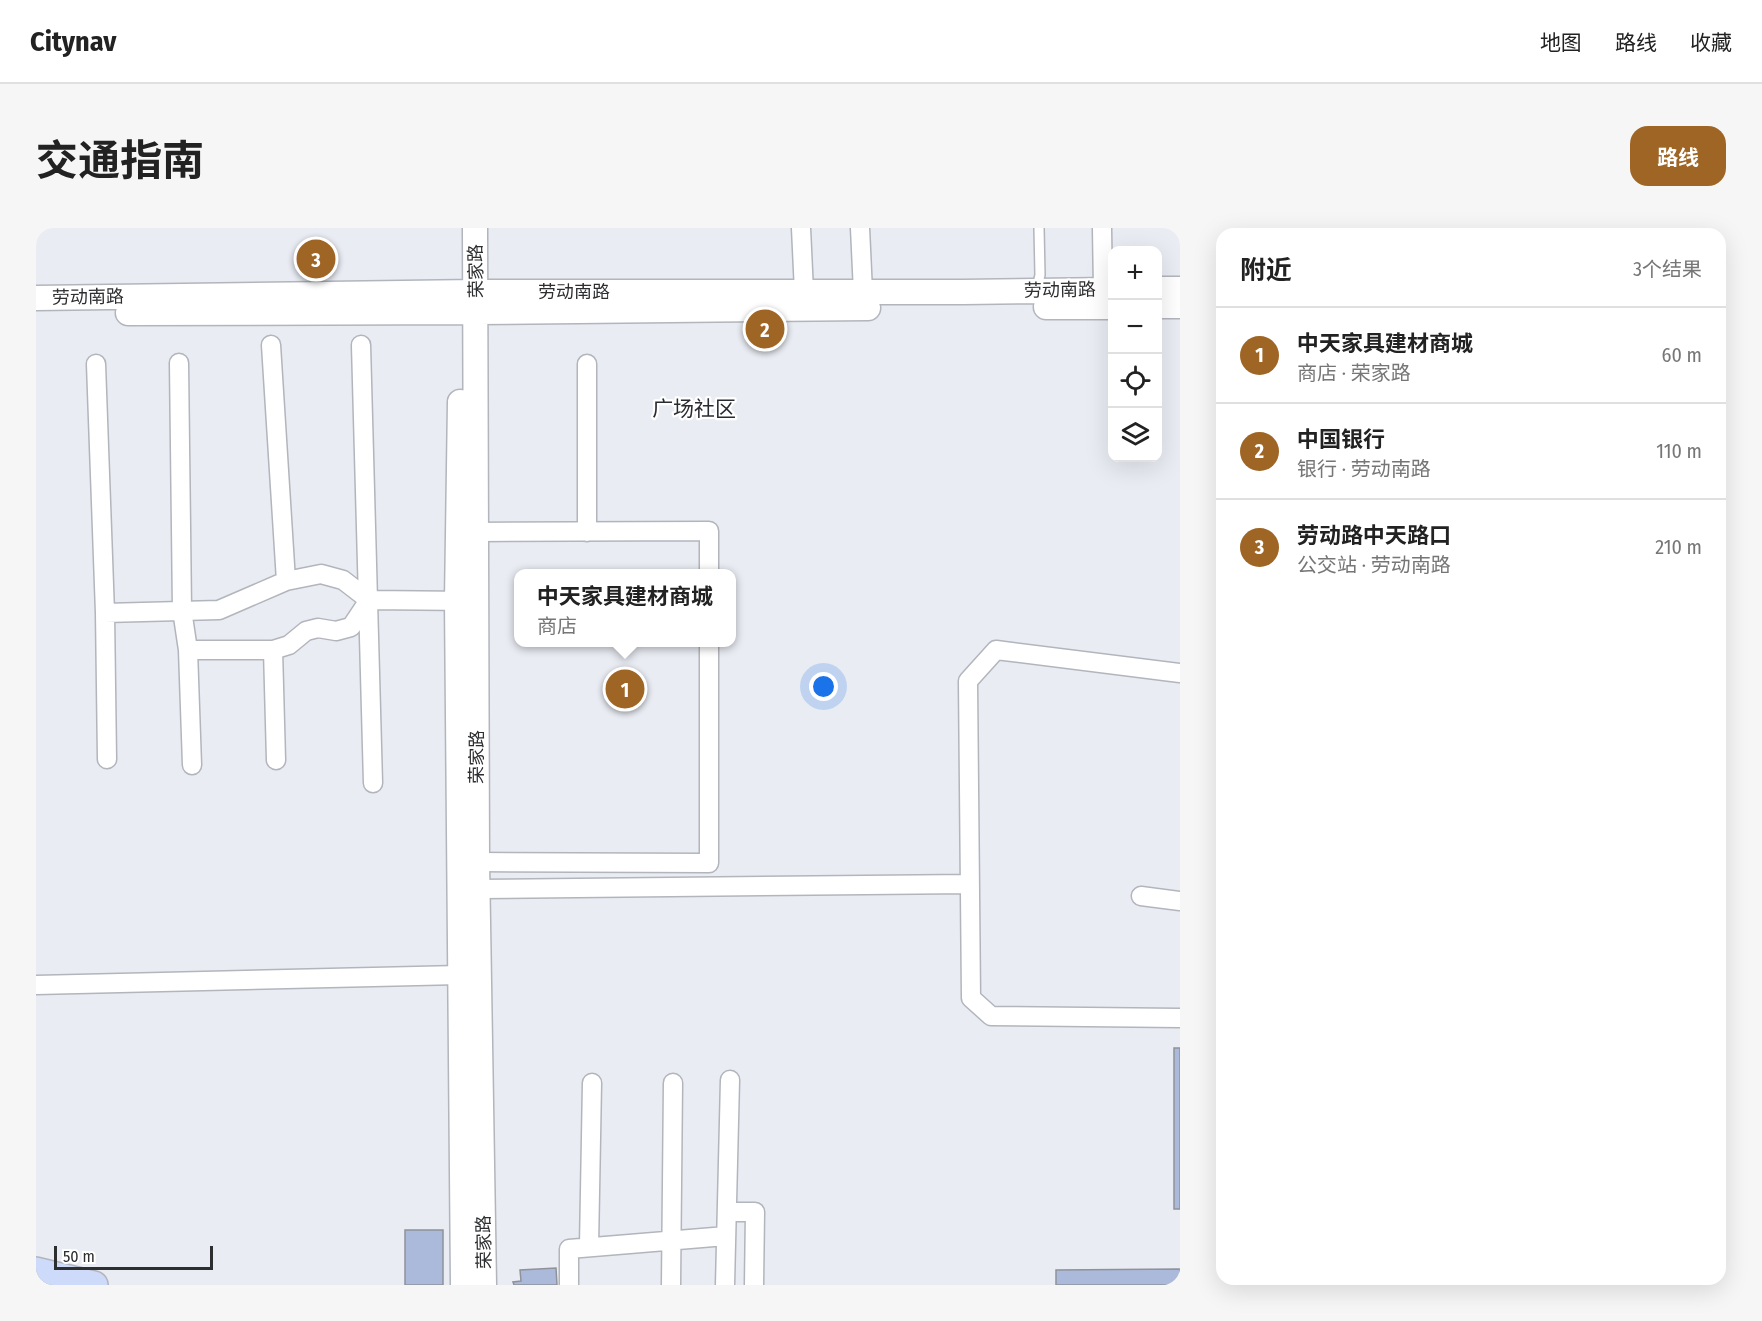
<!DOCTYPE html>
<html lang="zh">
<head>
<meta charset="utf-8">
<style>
	body { margin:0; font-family:"Fira Sans Condensed","Noto Sans SC",sans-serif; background:#f6f6f6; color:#222 }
	.controls { position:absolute; right:18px; top:18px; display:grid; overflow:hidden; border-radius:12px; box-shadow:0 6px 24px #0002 }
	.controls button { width:54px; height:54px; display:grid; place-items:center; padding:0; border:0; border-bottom:2px solid #e0e0e0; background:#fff; color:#222; font:30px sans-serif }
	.scale { position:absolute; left:18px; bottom:15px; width:159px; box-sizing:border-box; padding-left:6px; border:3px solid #2d2e30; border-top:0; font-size:16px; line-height:21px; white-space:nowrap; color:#2d2e30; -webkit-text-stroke:4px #fff; paint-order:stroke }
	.you { position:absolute; left:788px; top:459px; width:21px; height:21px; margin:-15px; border:4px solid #fff; border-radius:50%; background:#1a73e8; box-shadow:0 0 0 9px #1a73e833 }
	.badge { display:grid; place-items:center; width:39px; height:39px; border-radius:50%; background:#9f6524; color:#fff; font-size:20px; font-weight:700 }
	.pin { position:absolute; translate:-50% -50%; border:3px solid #fff; box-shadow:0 2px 6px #0006 }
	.popup { position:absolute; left:478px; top:341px; width:222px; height:78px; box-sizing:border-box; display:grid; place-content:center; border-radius:12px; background:#fff; filter:drop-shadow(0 2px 4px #0005); font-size:20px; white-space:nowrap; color:#767676 }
	.popup b { font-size:22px; color:#222 }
	.popup::after { content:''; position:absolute; left:50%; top:100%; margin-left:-12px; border:12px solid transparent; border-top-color:#fff }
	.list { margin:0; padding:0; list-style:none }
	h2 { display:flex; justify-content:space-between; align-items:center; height:78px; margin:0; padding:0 24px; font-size:26px }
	h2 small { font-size:20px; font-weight:400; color:#767676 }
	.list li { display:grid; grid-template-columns:39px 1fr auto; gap:18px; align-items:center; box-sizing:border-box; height:96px; padding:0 24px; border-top:2px solid #e0e0e0 }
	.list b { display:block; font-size:22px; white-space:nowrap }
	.list p { margin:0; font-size:20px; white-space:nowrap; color:#767676 }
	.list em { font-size:20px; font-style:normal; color:#767676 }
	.icon { flex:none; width:33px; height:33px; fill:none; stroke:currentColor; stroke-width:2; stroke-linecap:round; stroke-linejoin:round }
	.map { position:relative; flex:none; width:1144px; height:1057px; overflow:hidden; border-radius:18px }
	header { display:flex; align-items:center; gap:36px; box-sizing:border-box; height:84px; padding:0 30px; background:#fff; border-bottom:2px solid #e0e0e0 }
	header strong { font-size:28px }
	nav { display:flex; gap:33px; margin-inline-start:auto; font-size:21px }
	.intro { display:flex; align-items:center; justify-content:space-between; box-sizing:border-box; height:144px; padding:0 36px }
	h1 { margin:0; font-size:42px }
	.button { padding:15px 27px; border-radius:18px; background:#9f6524; color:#fff; font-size:21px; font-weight:700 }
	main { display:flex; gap:36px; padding:0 36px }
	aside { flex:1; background:#fff; border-radius:18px; box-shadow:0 6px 24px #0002 }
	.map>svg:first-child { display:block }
</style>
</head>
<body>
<header>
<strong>Citynav</strong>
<nav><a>地图</a><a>路线</a><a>收藏</a></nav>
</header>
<div class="intro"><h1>交通指南</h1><a class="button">路线</a></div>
<main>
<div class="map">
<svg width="1144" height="1057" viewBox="0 0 1144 1057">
	<rect width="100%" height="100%" fill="#e9ecf3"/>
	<path fill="#abbadb" stroke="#8f9299" stroke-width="1.5" d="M1138 820H1144V981H1138Z
		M369 1002H407V1057H369Z
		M520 1040 521 1057H478L477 1054 485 1053 484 1042Z
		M1144 1041V1057H1020V1042Z"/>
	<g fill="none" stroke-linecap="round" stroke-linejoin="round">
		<defs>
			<path id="service" d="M1000 63 1004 47 1003 0"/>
			<path id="minor" d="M765 0 768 64
				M824 0 827 64
				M1066 0 1067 62
				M235 117 250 353
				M325 117 337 555
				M143 135 146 382 152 422H237L253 417 270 403 282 400 300 403 315 399 333 372
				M60 136 69 385 71 531
				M441 304 673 303V346
				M551 304V136
				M69 385 183 382 250 353 285 346 307 352 333 372 434 373
				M152 422 156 537
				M237 422 240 532
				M1144 445 960 422 932 453 935 770 955 788 1144 790
				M441 634 673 635V414
				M442 661 933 656
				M1105 668 1144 673
				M0 757 424 747
				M691 984H719L718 1057
				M553 1018 556 855
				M533 1057V1021L690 1008
				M635 1057 637 855
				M689 1057 694 852"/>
			<path id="tertiary" d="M439 0 441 634 448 1057
				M1122 61H1144
				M0 70 440 64H927L1076 62
				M1122 78H1144
				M1010 79H1076
				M92 85 440 84 832 80
				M424 174 421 373 427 1057"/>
			<path id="secondary" d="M0 1043 58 1057"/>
		</defs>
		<use href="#service" stroke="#b2b5bc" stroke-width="12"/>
		<use href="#minor" stroke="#b2b5bc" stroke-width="21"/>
		<use href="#tertiary" stroke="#b2b5bc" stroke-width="27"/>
		<use href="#secondary" stroke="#b2b5bc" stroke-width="30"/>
		<use href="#service" stroke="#fff" stroke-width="9"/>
		<use href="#minor" stroke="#fff" stroke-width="18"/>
		<use href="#tertiary" stroke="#fff" stroke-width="24"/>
		<use href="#secondary" stroke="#cddaf9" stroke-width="27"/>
	</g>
	<g text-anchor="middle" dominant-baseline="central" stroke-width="4.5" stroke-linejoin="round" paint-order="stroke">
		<g font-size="18" fill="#2d2e30" stroke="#fff">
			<text transform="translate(440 43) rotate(-91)">荣家路</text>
			<text transform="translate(1024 62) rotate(-1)">劳动南路</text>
			<text x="538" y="64">劳动南路</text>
			<text transform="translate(52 69) rotate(-1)">劳动南路</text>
			<text transform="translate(441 529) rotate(-90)">荣家路</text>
			<text transform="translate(448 1014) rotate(-91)">荣家路</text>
		</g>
		<g font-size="21" fill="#282b30" stroke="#fff">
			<text x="658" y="181">广场社区</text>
		</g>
	</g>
</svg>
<div class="controls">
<button>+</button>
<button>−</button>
<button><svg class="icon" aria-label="locate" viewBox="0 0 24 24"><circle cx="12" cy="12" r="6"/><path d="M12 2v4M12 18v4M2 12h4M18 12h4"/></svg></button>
<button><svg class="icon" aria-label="layers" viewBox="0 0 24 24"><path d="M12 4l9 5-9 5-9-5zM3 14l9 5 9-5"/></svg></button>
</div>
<div class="scale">50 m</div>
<div class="you"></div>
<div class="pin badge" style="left:589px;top:461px">1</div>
<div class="popup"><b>中天家具建材商城</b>商店</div>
<div class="pin badge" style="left:729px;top:101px">2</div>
<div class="pin badge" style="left:280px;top:31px">3</div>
</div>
<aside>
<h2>附近<small>3个结果</small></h2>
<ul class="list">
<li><span class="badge">1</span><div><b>中天家具建材商城</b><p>商店 · 荣家路</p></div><em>60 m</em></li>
<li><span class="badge">2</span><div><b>中国银行</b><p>银行 · 劳动南路</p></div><em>110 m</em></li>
<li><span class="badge">3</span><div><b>劳动路中天路口</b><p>公交站 · 劳动南路</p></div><em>210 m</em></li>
</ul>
</aside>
</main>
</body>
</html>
